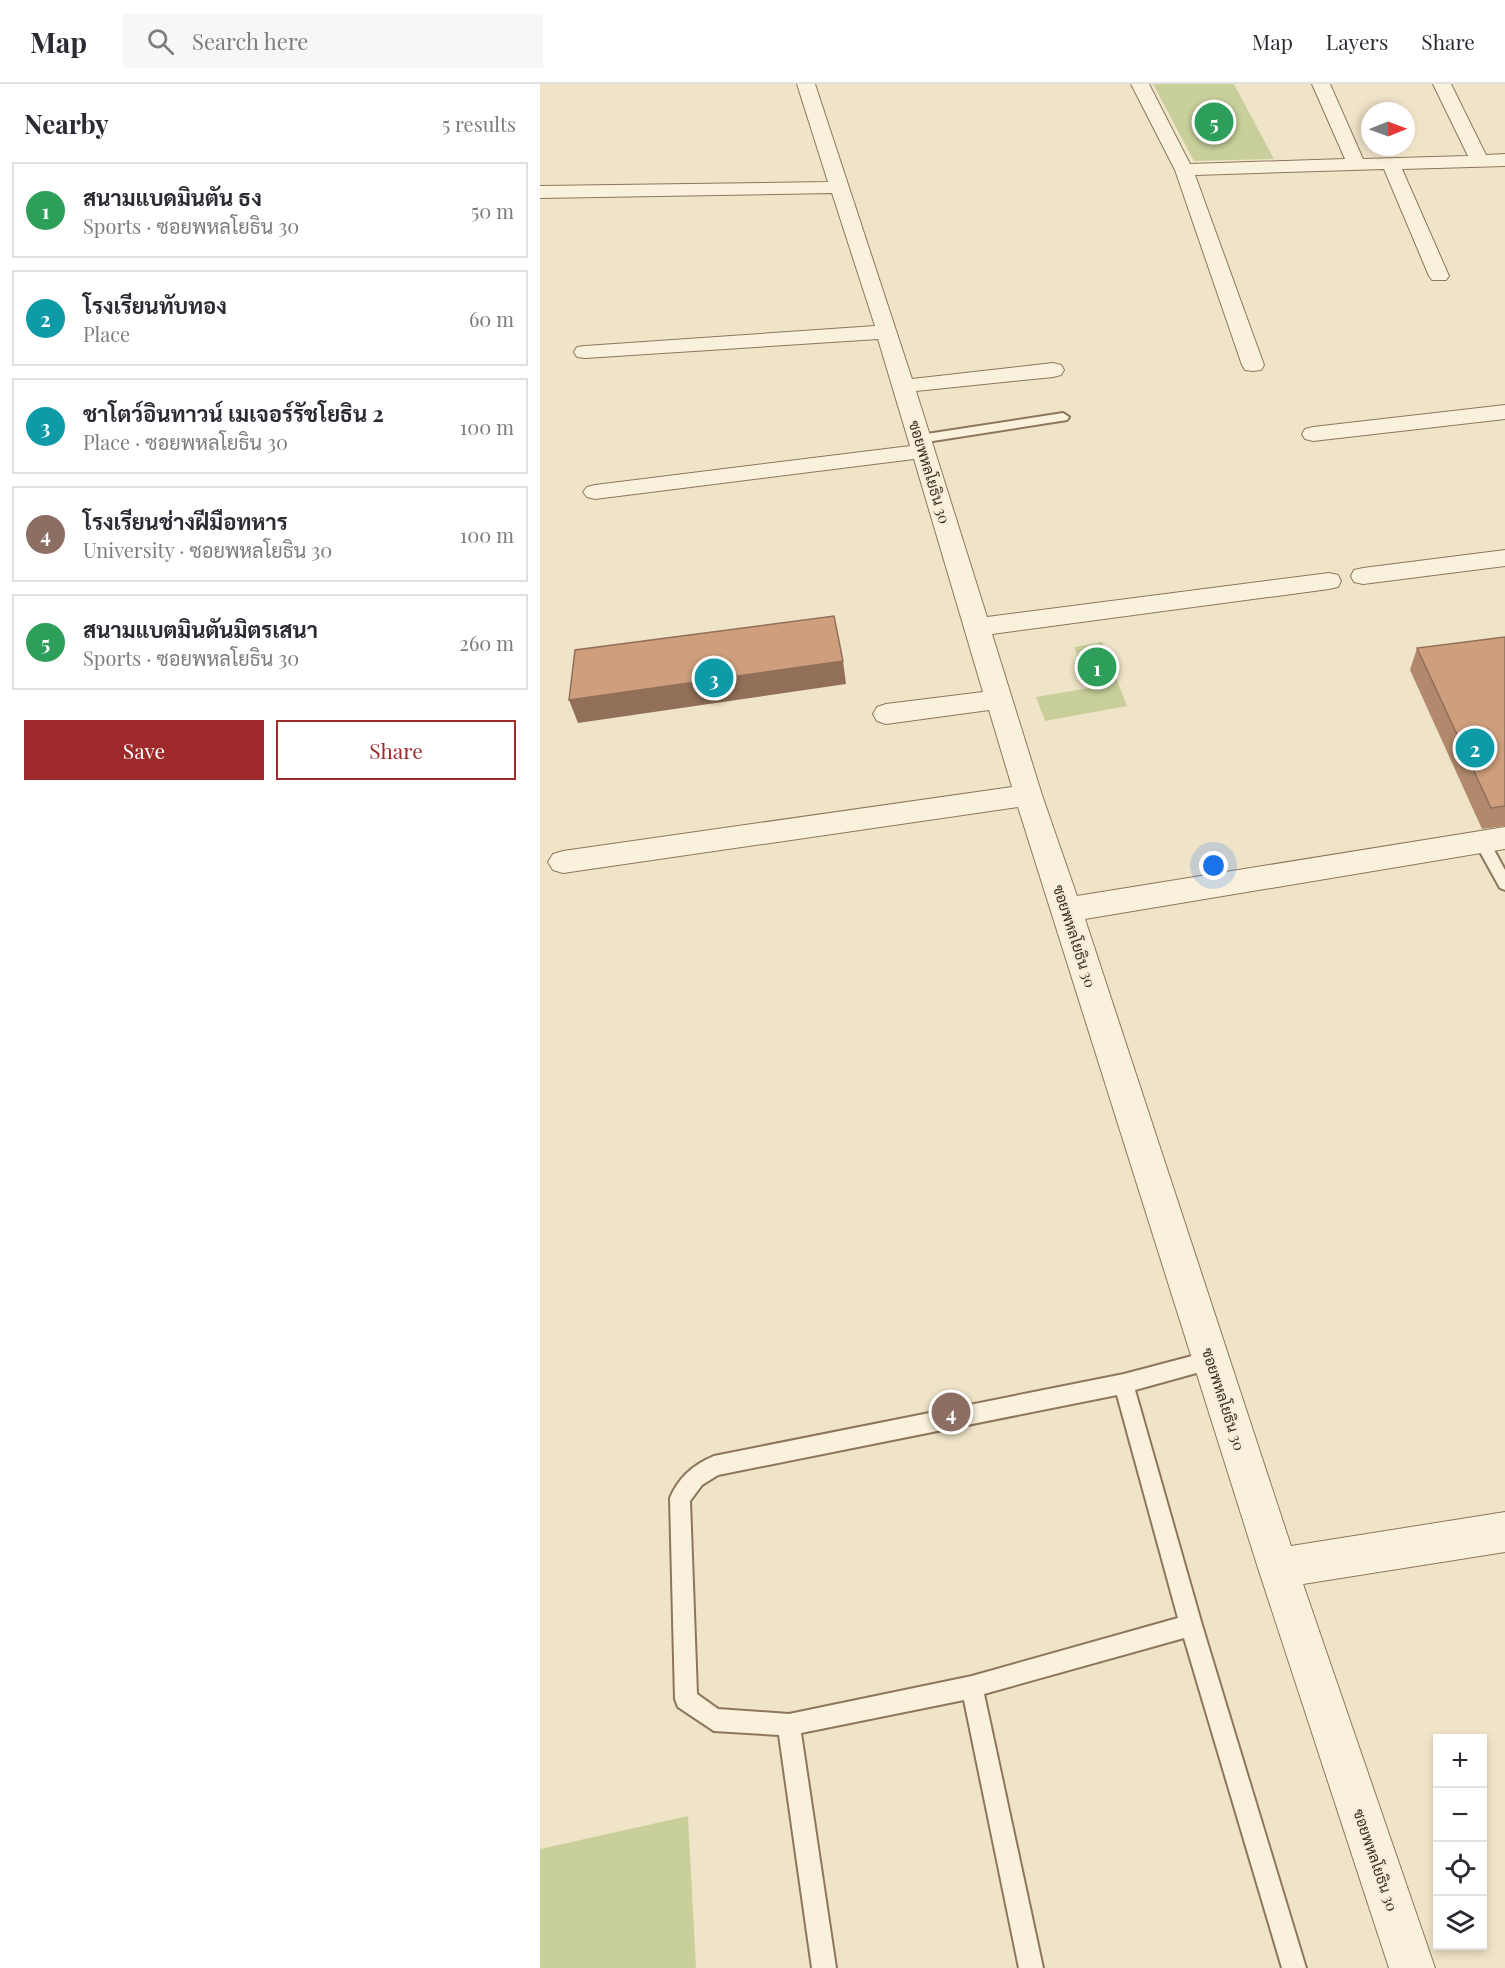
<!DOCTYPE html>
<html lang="en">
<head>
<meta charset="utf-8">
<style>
	body { margin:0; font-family:"Playfair Display",Sarabun,serif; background:#f7f7f7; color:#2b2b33 }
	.controls { position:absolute; right:18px; bottom:18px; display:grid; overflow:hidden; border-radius:0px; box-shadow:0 3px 9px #0003 }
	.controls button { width:54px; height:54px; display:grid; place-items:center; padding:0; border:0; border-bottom:2px solid #e1e1e2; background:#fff; color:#2b2b33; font:30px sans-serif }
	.compass { position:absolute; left:821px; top:18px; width:54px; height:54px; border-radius:50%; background:#fff; box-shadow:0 3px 9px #0003; rotate:89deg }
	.you { position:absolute; left:674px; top:782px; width:21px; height:21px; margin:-15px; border:4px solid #fff; border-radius:50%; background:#1a73e8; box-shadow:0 0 0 9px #1a73e833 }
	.badge { display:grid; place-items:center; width:39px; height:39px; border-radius:50%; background:#9e2a2b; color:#fff; font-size:20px; font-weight:700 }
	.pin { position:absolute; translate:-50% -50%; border:3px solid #fff; box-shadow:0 2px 6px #0006 }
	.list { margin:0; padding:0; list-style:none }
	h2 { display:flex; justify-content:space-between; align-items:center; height:78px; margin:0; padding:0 24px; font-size:26px }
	h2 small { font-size:20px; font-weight:400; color:#7c7c81 }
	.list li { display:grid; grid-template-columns:39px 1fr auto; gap:18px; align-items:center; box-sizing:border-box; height:96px; margin:0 12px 12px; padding:0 12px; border:2px solid #e1e1e2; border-radius:0px }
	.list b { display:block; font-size:22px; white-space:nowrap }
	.list p { margin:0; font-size:20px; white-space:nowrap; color:#7c7c81 }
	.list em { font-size:20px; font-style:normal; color:#7c7c81 }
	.actions { display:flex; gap:12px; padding:18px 24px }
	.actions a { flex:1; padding:14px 0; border:2px solid #9e2a2b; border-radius:0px; text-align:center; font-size:21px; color:#9e2a2b }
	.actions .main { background:#9e2a2b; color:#fff }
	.icon { flex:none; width:33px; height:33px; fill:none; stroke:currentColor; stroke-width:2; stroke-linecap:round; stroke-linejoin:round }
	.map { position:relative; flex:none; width:965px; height:1884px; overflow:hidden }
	header { display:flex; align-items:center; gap:36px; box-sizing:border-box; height:84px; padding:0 30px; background:#fff; border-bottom:2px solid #e1e1e2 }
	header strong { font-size:28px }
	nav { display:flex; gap:33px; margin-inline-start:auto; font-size:21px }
	.search { width:420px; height:54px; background:#f7f7f7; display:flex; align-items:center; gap:15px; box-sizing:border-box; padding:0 21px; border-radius:0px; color:#7c7c81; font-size:22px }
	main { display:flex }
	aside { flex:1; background:#fff }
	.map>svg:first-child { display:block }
</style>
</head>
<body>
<header>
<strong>Map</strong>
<div class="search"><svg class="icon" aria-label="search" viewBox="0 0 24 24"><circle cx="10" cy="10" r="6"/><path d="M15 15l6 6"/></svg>Search here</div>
<nav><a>Map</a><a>Layers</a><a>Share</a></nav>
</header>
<main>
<aside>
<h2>Nearby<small>5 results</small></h2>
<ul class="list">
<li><span class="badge" style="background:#2e9e5b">1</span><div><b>สนามแบดมินตัน ธง</b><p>Sports · ซอยพหลโยธิน 30</p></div><em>50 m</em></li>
<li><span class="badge" style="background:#0f9aa8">2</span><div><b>โรงเรียนทับทอง</b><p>Place</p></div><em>60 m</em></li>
<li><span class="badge" style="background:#0f9aa8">3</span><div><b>ชาโตว์อินทาวน์ เมเจอร์รัชโยธิน 2</b><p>Place · ซอยพหลโยธิน 30</p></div><em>100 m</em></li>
<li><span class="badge" style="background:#8d6e63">4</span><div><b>โรงเรียนช่างฝีมือทหาร</b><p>University · ซอยพหลโยธิน 30</p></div><em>100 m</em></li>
<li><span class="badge" style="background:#2e9e5b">5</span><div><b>สนามแบตมินตันมิตรเสนา</b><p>Sports · ซอยพหลโยธิน 30</p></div><em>260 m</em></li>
</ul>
<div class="actions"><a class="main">Save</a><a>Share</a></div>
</aside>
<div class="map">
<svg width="965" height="1884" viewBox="0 0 965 1884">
	<rect width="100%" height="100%" fill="#f0e4c8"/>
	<path fill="#c9cf9b" d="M613 0H694L734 75 654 77Z
		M562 558 587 622 505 637 496 613 549 604 534 563Z
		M148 1732 156 1884H0V1765Z"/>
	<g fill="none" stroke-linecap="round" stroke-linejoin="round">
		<defs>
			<path id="lane" d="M523 329 529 333 527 336 380 359 374 355 380 351Z
				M942 751 947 753 965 786V806L960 804 934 757 937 753Z
				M671 1267 678 1269 681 1276 678 1283 595 1306 662 1541 766 1884H742L644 1554 444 1610 503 1884H479L424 1616 261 1649 296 1884H272L239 1651 174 1647 138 1623 135 1615 130 1414C138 1394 154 1380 174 1372L584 1290ZM577 1311 638 1534 432 1592 249 1630 178 1625 157 1610 150 1417 162 1401 178 1391Z"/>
			<path id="street" d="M257 0H275L372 295 513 279 521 281 524 286 521 291 513 293 376 307 447 533 789 489 798 491 801 497 798 503 789 505 452 550 502 711 537 812 965 743V765L545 835 751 1462 965 1428V1468L763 1500 895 1884H849L718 1484 478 723 23 789 13 786 8 778 13 770 23 767 472 703 449 626 346 640 337 637 333 630 337 623 346 620 443 608 374 375 55 415 47 413 43 408 47 403 55 401 370 362 338 255 45 274 37 273 34 268 37 263 45 262 335 242 292 109 0 114V102L288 98Z
				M591 0H609L650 80 805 75 772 0H790L823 75 928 72 893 0H911L946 71 965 70V82L862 85 909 192 906 196H892L889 192 844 85 655 91 724 281 721 286 713 287 705 286 702 281 635 86Z
				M965 321V335L773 357 765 355 762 350 765 345 773 343Z
				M965 466V482L823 500 814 498 811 492 814 486 823 484Z"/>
		</defs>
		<use href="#lane" stroke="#8d765c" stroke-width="4"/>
		<use href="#street" stroke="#8d765c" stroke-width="2"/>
		<use href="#lane" fill="#faf1dc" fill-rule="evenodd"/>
		<use href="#street" fill="#faf1dc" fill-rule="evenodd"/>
	</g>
	<path fill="#b2896c" d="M965 553V742L942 745 870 586 877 564Z"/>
	<path fill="#916f58" d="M303 577 306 600 38 639 29 616Z"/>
	<path fill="#cf9f7d" stroke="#916f58" stroke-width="1.5" d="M294 532 303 577 29 616 35 566Z
		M965 553V722L951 724 877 564Z"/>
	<g text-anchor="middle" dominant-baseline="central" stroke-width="4.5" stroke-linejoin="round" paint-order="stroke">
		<g font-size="15" fill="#3d2e20" stroke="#f7eed8">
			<text transform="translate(390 388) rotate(73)">ซอยพหลโยธิน 30</text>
			<text transform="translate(535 852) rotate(72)">ซอยพหลโยธิน 30</text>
			<text transform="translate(684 1315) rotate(72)">ซอยพหลโยธิน 30</text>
			<text transform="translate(836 1776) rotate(71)">ซอยพหลโยธิน 30</text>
		</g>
	</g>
</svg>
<div class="controls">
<button>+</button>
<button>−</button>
<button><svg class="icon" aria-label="locate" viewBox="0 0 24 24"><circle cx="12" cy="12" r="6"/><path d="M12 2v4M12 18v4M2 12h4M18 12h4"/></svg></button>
<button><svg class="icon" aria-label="layers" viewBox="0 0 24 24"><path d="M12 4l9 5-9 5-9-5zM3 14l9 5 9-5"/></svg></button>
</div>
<svg class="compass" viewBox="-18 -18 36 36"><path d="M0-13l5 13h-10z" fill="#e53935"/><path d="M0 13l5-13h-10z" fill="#7c7c81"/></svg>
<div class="you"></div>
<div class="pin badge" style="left:557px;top:583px;background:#2e9e5b">1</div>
<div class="pin badge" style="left:935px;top:664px;background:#0f9aa8">2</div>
<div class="pin badge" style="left:174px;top:594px;background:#0f9aa8">3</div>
<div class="pin badge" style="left:411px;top:1328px;background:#8d6e63">4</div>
<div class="pin badge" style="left:674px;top:38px;background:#2e9e5b">5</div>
</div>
</main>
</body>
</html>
